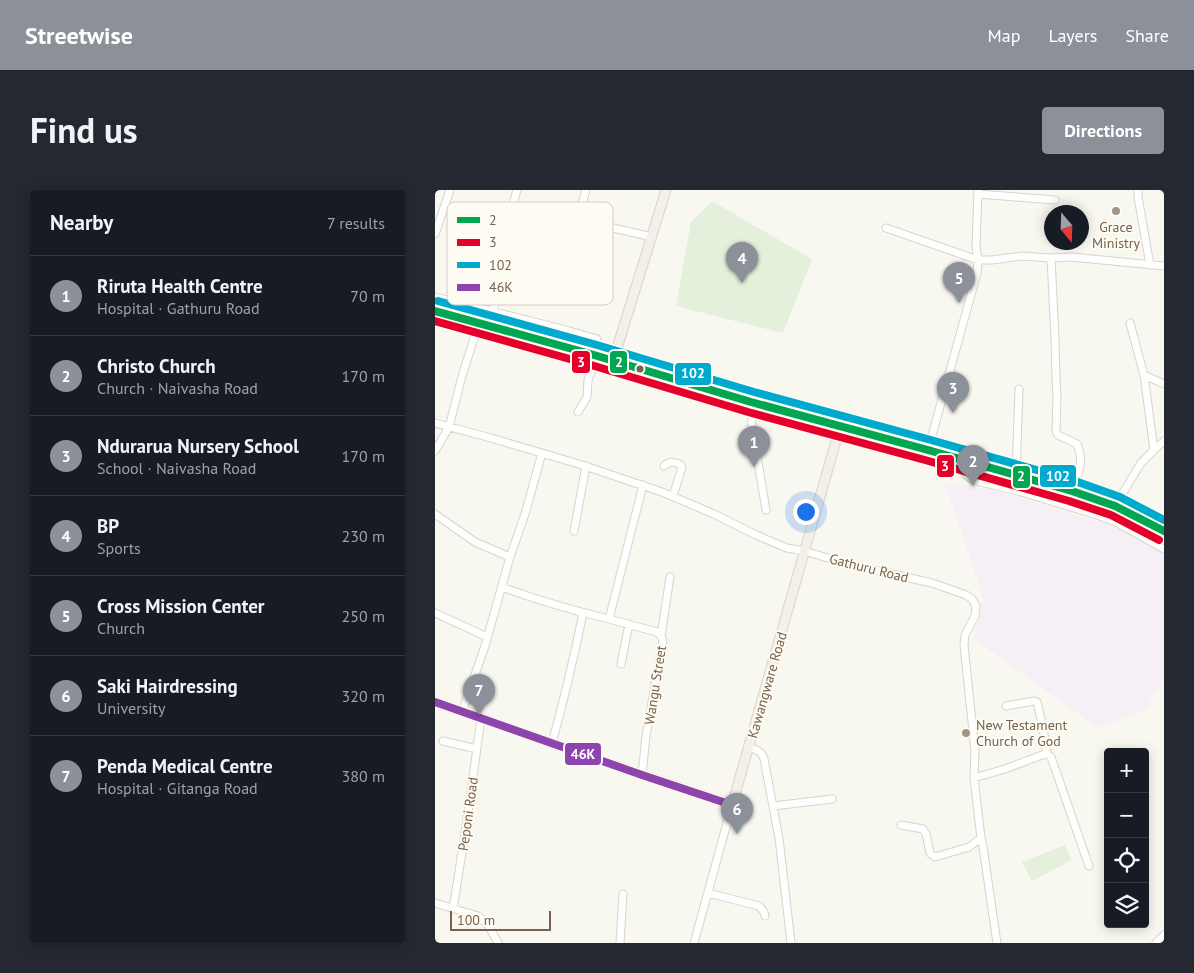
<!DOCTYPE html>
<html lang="en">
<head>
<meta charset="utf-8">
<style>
	body { margin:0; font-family:"PT Sans",sans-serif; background:#242831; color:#f1f3f6 }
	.controls { position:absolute; right:15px; bottom:15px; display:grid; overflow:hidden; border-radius:5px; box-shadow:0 2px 12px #0003 }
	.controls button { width:45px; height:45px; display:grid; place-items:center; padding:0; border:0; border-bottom:1px solid #363941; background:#171b24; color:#f1f3f6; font:25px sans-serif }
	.compass { position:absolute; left:609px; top:15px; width:45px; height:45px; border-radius:50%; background:#171b24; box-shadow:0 2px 12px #0003; rotate:161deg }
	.scale { position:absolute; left:15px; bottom:12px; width:101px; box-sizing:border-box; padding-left:5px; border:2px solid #77624f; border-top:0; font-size:14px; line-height:18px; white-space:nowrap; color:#77624f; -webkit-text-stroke:4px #fefbf3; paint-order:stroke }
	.you { position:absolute; left:370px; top:321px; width:18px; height:18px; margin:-12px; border:4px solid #fff; border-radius:50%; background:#1a73e8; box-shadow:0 0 0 8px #1a73e833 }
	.badge { display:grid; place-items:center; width:32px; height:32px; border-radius:50%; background:#8c9099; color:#fff; font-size:16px; font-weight:700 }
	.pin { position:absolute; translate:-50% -41px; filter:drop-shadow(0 1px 2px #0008) }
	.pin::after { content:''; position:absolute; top:26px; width:18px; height:15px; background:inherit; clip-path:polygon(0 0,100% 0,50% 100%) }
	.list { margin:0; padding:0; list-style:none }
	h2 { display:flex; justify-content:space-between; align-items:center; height:65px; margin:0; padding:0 20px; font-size:21px }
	h2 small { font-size:16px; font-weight:400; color:#9ea1a6 }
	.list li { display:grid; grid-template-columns:32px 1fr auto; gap:15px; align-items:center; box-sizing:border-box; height:80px; padding:0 20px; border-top:1px solid #363941 }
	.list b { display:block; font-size:19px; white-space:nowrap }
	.list p { margin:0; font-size:16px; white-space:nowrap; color:#9ea1a6 }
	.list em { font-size:16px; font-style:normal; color:#9ea1a6 }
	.icon { flex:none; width:28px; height:28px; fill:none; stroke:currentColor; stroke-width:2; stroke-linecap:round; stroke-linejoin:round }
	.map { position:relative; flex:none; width:729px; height:753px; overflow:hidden; border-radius:5px }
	header { display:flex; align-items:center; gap:30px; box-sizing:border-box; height:70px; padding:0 25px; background:#8c9099; color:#fff }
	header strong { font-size:24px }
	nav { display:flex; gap:28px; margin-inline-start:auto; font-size:18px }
	.intro { display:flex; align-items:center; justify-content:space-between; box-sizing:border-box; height:120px; padding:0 30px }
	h1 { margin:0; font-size:35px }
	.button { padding:12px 22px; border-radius:5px; background:#8c9099; color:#fff; font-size:18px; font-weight:700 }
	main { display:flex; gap:30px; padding:0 30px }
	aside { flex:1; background:#171b24; border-radius:5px; box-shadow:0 2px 12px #0003 }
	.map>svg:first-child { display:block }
</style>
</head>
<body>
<header>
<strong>Streetwise</strong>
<nav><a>Map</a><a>Layers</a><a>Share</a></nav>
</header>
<div class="intro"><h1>Find us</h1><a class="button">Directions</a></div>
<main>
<aside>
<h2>Nearby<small>7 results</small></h2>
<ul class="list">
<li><span class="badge">1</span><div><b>Riruta Health Centre</b><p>Hospital · Gathuru Road</p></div><em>70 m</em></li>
<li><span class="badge">2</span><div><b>Christo Church</b><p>Church · Naivasha Road</p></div><em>170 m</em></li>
<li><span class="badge">3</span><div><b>Ndurarua Nursery School</b><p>School · Naivasha Road</p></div><em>170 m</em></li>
<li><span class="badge">4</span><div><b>BP</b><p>Sports</p></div><em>230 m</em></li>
<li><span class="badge">5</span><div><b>Cross Mission Center</b><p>Church</p></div><em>250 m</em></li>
<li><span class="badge">6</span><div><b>Saki Hairdressing</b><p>University</p></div><em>320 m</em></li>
<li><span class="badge">7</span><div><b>Penda Medical Centre</b><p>Hospital · Gitanga Road</p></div><em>380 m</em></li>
</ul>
</aside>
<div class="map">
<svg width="729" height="753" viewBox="0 0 729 753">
	<rect width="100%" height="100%" fill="#f8f7f0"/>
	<path fill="#f6eff5" d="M510 293 559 300 675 335 729 364V488L710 520 663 538 539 449 549 410Z"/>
	<path fill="#e4f0dc" d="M277 11 377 69 348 143 241 116 256 32Z
		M630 655 637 670 597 691 587 672Z"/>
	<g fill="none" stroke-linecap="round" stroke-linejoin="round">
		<defs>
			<path id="minor" d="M703 0V7L715 75
				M543 4 620 10
				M174 37 217 47
				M451 38 543 70H557L587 66 616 68 636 67 729 76
				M0 44 15 0
				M69 47 82 0
				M137 51 151 0
				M616 68 620 148 621 189 622 206 621 241 623 245 642 254C650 272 643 284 637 301
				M0 107 131 140 162 149 163 153 159 165
				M57 122 63 106 78 85
				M695 133 709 185 719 260
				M64 138 67 124
				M110 151 113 135
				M129 156 131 140
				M709 185 729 194
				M316 212 317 236 331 320
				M143 222 152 207 153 190 162 166
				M0 233 56 248 147 275 227 302 279 324 321 345 352 358 369 361 417 375 497 393 531 405 537 409 541 416 540 426 530 445 529 455 540 561 539 588 546 648 548 657 562 753
				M493 260 542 83 543 70 541 57 543 0
				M0 261 14 237 27 186 44 133
				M532 271 530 280 531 285 538 290 583 301 662 325 681 332 729 359
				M229 276C234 271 243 271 247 277L238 306
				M581 286 584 199
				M680 316 706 273 719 260 729 251
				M0 324 40 352 75 367 50 456 27 522
				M139 341 151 276
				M75 367 90 324 107 263
				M67 397C102 410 137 420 174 429
				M0 423 52 447
				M226 446 235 387
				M186 474 194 434
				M571 516 599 511 602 512 608 538 612 564
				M8 551 42 559
				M117 553C129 510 139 467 148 423
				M314 557C321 560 327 561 329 569L344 648 356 753
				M207 585 211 546 228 450 226 446 222 442 174 429 208 295
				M539 588 570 579 607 565 612 564 616 567 654 676
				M338 616 397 609
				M466 635 488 639 491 644 495 663 500 667 534 657 546 648
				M273 703 324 716 329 722 330 726
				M0 713 43 726C53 732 57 742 63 753
				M18 719 31 637 46 529
				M185 753 188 704
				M259 753 297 615
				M721 753 729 745"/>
			<path id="major" d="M0 121 159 165 223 185 316 212 493 260 615 295 637 301 680 316 729 341
				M178 171 231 0
				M0 512 207 585 297 615 405 237"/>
		</defs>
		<use href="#minor" stroke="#d8d4cd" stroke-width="9"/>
		<use href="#major" stroke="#d9d3cc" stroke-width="11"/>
		<use href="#minor" stroke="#fefefd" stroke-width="7"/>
		<use href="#major" stroke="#f2f0e8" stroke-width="9"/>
		<defs>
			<path id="bus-1" d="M0 121 159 165 316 212 493 260 637 301 680 316 729 341"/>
			<path id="bus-2" d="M0 131 156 175 313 222 490 270 634 311 676 325 724 350"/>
			<path id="bus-3" d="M3 111 162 155 319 202 496 250 640 291 685 307 729 330"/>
			<path id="bus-4" d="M0 512 207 585 297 615"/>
		</defs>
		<use href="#bus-1" stroke="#fefbf3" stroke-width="11"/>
		<use href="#bus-2" stroke="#fefbf3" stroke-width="11"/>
		<use href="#bus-3" stroke="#fefbf3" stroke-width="11"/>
		<use href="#bus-4" stroke="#fefbf3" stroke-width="11"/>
		<use href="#bus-1" stroke="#00a651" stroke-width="8"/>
		<use href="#bus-2" stroke="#e4002b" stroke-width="8"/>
		<use href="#bus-3" stroke="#00a9ce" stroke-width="8"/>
		<use href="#bus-4" stroke="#8e44ad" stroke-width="8"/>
	</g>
	<g fill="#a49687" stroke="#fefbf3" stroke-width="2">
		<circle cx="681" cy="21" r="5"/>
		<circle cx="531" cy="543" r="5"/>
	</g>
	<circle fill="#77624f" stroke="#fefbf3" stroke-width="2" cx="205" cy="179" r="4.5"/>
	<g text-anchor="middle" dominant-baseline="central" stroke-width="4" stroke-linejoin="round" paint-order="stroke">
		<g font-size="14" fill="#77624f" stroke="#fefbf3">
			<text x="681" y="37">Grace<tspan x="681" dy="16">Ministry</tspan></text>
			<text x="541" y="535" text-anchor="start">New Testament<tspan x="541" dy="16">Church of God</tspan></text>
		</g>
		<g font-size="14" fill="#77624f" stroke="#fefbf3">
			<text transform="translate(434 378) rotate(14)">Gathuru Road</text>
			<text transform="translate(220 495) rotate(-81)">Wangu Street</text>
			<text transform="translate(332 495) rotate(-74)">Kawangware Road</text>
			<text transform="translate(33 624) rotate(-82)">Peponi Road</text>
		</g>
	</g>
	<rect x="12" y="12" width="166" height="103" rx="8" fill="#fefbf3" stroke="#d6cdc2" stroke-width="1"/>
	<rect x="22" y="27" width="23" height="6" fill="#00a651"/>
	<rect x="22" y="49" width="23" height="7" fill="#e4002b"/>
	<rect x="22" y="72" width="23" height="6" fill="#00a9ce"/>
	<rect x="22" y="94" width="23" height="7" fill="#8e44ad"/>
	<g font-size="14" fill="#77624f">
		<text x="54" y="35">2</text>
		<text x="54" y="57">3</text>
		<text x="54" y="80">102</text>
		<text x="54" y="102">46K</text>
	</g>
	<g stroke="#fefbf3" stroke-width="2">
		<rect x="136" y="160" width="20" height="24" rx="5" fill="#e4002b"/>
		<rect x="174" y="160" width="19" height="24" rx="5" fill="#00a651"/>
		<rect x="239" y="172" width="38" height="24" rx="5" fill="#00a9ce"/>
		<rect x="501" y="264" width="19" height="24" rx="5" fill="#e4002b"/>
		<rect x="604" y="274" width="38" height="24" rx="5" fill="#00a9ce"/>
		<rect x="577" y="275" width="19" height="24" rx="5" fill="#00a651"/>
		<rect x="129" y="552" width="38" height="24" rx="5" fill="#8e44ad"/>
	</g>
	<g font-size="14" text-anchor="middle" font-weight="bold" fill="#fff">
		<text x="146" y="177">3</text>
		<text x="184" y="177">2</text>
		<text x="258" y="188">102</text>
		<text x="510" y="281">3</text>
		<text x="623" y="291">102</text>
		<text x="586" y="291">2</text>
		<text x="148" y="569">46K</text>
	</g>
</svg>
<div class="controls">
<button>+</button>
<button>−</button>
<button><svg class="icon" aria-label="locate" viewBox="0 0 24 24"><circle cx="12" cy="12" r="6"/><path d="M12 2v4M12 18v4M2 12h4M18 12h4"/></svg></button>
<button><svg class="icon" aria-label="layers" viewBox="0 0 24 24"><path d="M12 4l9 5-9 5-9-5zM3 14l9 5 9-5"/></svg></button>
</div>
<svg class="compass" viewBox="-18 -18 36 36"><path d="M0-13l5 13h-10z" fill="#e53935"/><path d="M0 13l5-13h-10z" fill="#9ea1a6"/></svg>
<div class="scale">100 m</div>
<div class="you"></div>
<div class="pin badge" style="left:319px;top:277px">1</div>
<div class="pin badge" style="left:538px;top:296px">2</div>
<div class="pin badge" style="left:518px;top:223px">3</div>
<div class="pin badge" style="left:307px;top:93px">4</div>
<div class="pin badge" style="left:524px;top:113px">5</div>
<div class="pin badge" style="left:302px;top:644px">6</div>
<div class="pin badge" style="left:44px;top:525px">7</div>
</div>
</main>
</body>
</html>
